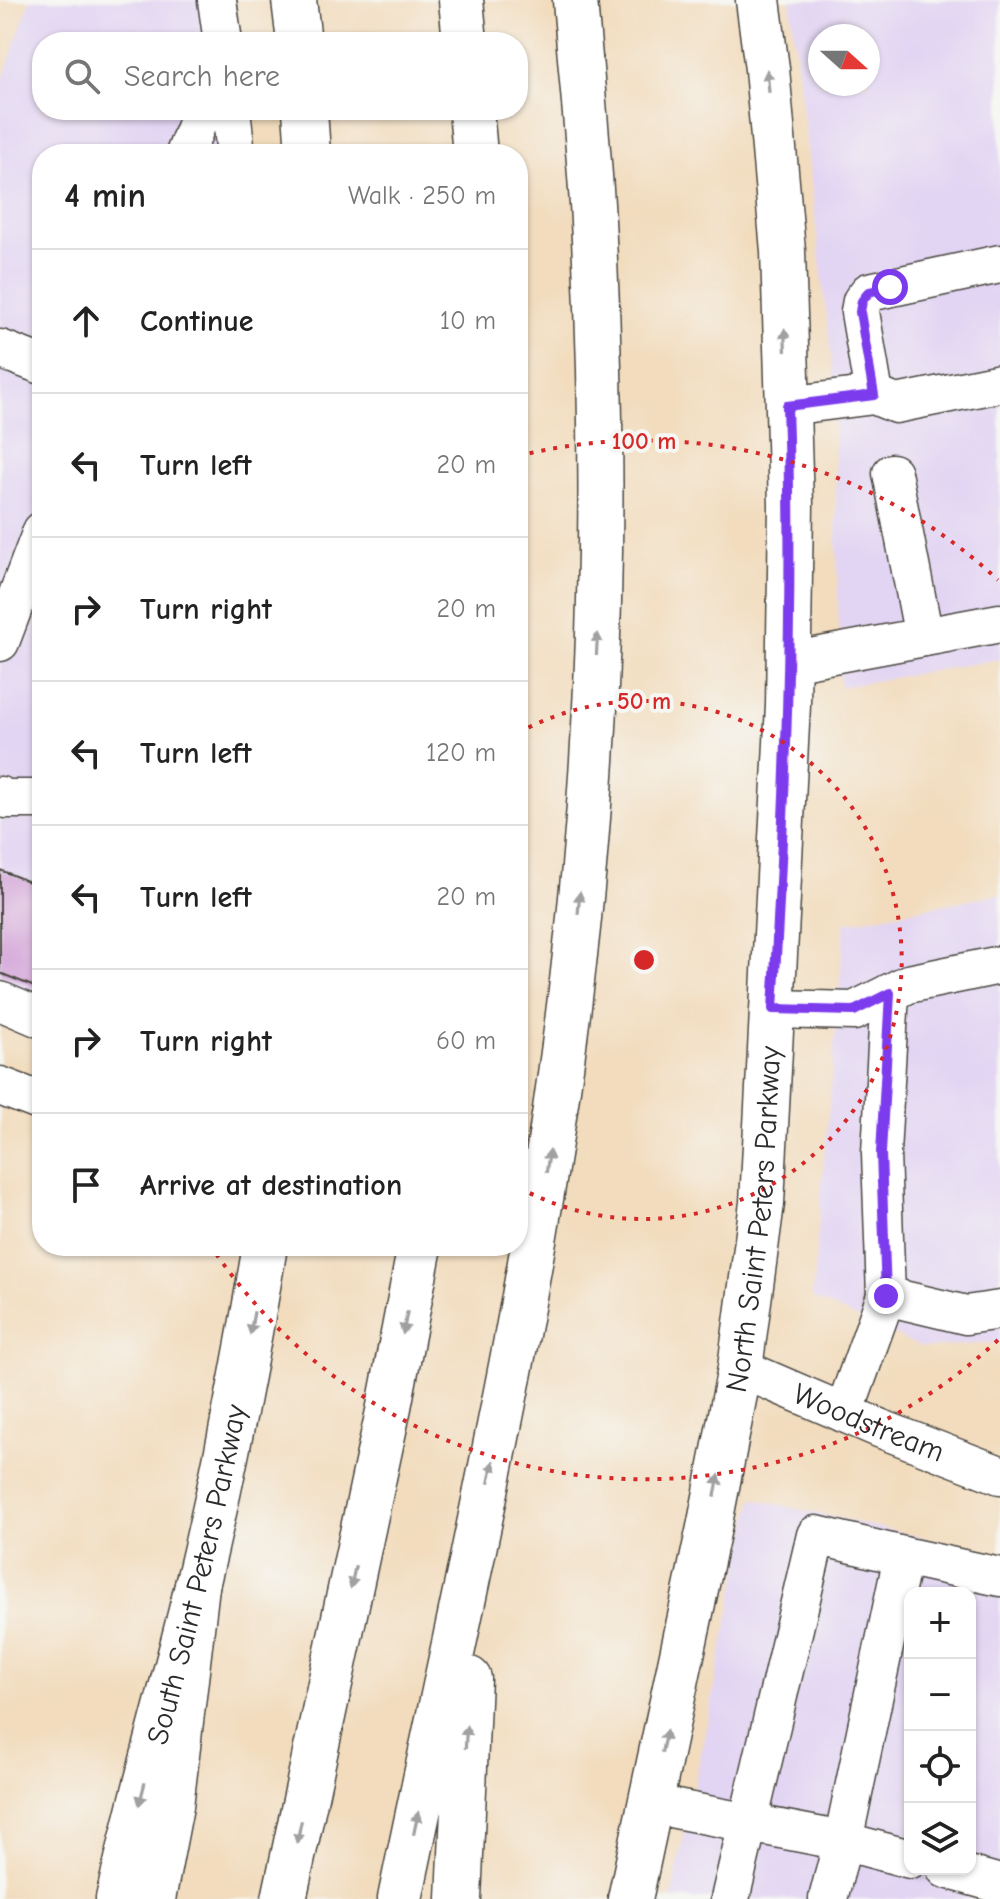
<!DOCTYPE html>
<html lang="en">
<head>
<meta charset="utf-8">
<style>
	body { margin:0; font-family:"Comic Neue",sans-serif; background:#f2f2f2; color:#222 }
	.controls { position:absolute; right:24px; bottom:24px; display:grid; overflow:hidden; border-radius:16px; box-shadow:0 2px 6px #0004 }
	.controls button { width:72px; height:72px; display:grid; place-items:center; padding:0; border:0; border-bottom:2px solid #e0e0e0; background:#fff; color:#222; font:40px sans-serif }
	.compass { position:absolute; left:808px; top:24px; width:72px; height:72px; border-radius:50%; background:#fff; box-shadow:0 2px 6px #0004; rotate:111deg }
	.stop { position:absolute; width:24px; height:24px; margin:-18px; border:6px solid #7c3aed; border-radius:50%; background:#fff }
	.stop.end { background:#7c3aed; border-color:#fff; box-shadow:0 2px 8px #0008 }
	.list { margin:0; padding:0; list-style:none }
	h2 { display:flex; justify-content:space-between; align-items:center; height:104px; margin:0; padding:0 32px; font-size:34px }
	h2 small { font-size:26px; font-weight:400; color:#767676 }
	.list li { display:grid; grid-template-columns:52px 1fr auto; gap:24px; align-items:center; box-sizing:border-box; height:144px; padding:0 32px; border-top:2px solid #e0e0e0 }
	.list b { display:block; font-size:30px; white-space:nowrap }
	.list em { font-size:26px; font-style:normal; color:#767676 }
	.icon { flex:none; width:44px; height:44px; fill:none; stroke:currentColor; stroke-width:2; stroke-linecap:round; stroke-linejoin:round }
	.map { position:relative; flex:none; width:1000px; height:1899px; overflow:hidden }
	.search { position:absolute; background:#fff; box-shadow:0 2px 6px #0004; left:32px; top:32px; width:496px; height:88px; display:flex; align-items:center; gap:20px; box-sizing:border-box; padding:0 28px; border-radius:32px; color:#767676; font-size:30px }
	.panel { position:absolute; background:#fff; box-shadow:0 2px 6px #0004; left:32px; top:144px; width:496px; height:1112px; border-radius:32px }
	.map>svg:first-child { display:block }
</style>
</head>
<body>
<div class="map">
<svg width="1000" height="1899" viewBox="0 0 1000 1899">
	<rect width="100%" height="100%" fill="#f6f6f2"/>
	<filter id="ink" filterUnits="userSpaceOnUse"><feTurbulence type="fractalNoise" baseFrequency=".0125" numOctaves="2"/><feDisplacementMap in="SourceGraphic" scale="16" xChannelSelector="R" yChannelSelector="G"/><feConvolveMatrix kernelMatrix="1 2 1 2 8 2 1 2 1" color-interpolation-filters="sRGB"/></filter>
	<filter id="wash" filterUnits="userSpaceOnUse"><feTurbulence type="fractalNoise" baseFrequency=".006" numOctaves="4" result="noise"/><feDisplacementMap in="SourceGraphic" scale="32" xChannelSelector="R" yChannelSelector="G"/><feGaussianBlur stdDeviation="1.8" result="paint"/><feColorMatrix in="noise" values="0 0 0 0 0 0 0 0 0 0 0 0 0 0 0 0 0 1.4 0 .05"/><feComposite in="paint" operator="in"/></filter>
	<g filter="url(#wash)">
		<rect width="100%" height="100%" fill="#f2dcbd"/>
		<path fill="#e2d4f3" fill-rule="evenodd" d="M30 0H227L231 42H42V110H239L244 154H42V1007L0 988V88Z
			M790 0H1000V659L840 687 833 371ZM820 36H868V84H820Z
			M1000 894V1342L923 1348 812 1298 845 923Z
			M753 1499 1000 1555V1899H671ZM910 1593H970V1869H910Z"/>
		<g id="blocks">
			<path fill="#cd95d4" d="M0 870 42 887V990L0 973Z"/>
		</g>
	</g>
	<g filter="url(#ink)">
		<use href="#blocks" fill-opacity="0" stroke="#494641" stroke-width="2"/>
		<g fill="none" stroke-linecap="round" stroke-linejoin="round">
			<defs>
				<g id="minor">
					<path d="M217 0 223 42"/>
					<path d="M231 110 236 154"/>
					<path d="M185 154 202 110"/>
					<path d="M0 349 42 365"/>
					<path d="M874 395 860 312 862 301 869 292 1000 264"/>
					<path d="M787 406 874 395 896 404 1000 383"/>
					<path d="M892 473 924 637"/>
					<path d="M0 642 42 531"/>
					<path d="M789 662 1000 623"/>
					<path d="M0 796 6 799H42"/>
					<path d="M0 1001 42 1019"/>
					<path d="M773 1009 854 1011 908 984 1000 965"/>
					<path d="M0 1086 42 1102"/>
					<path d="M886 1296 881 1153 890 993"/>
					<path id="s1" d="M740 1368 879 1428 1000 1475"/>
					<path d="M844 1413 886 1296 966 1315 1000 1310"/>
					<path d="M650 1804 843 1841 903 1556 1000 1577"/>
					<path d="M946 1869 1000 1884"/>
					<path d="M730 1899 816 1535 903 1556"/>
					<path d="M828 1899 843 1841 910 1859"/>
				</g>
				<g id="major">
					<path d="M294 0 299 42"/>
					<path d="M305 110 308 154"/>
					<path id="s2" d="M118 1899C141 1794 172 1691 197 1586 224 1474 246 1360 265 1246"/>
					<path id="s3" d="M630 1899 710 1523 740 1368 762 1203 788 705 791 505 783 251 767 69 758 0"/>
				</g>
				<path id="highway" d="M461 0 465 42
					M471 110 475 154
					M153 1899 171 1806 197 1586
					M284 1899 389 1407 420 1246
					M400 1899C463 1594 536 1291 572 981 602 733 607 470 593 221 589 147 581 74 575 0
					M459 1899 469 1679"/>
			</defs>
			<use href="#minor" stroke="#494641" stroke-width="41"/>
			<use href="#major" stroke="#494641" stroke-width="47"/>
			<use href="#highway" stroke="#494641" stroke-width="47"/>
			<use href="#minor" stroke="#fff" stroke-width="38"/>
			<use href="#major" stroke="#fff" stroke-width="44"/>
			<use href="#highway" stroke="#fff" stroke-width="44"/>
		</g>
		<defs><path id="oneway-solid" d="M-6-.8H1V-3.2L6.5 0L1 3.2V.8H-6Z" transform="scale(2)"/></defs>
		<g fill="#a0a0a0">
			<use href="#oneway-solid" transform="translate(768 81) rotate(-95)"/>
			<use href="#oneway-solid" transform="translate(785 340) rotate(-92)"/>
			<use href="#oneway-solid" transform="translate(597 644) rotate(-87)"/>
			<use href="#oneway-solid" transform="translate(579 903) rotate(-85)"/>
			<use href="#oneway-solid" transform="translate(548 1161) rotate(-82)"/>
			<use href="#oneway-solid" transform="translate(252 1323) rotate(100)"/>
			<use href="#oneway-solid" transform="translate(405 1323) rotate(101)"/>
			<use href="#oneway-solid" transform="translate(491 1472) rotate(-78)"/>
			<use href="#oneway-solid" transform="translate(717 1486) rotate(-79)"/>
			<use href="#oneway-solid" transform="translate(353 1577) rotate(102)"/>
			<use href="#oneway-solid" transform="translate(466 1737) rotate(-87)"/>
			<use href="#oneway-solid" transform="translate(664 1741) rotate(-78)"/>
			<use href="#oneway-solid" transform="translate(142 1794) rotate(104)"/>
			<use href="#oneway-solid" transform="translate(416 1823) rotate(-78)"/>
			<use href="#oneway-solid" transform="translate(299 1832) rotate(102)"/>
		</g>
	</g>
	<g fill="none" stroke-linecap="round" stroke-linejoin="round" filter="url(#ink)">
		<path stroke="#7c3aed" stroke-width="10" d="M886 1296 881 1153 890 993 854 1011 773 1009C785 808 794 607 787 406L874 395 860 312 862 301 869 292 890 287"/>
	</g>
	<g fill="none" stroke="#d62828" stroke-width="4" stroke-dasharray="4 8">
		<path d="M518 733A259 259 0 1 1 518 1187"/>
		<path d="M998 1340A519 519 0 0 1 211 1246M518 456A519 519 0 0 1 998 580"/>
	</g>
	<g text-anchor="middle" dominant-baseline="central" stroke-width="8" stroke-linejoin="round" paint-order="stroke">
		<g font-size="30" fill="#2b2b2b" stroke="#f6f6f2">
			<text stroke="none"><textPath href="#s3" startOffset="692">North Saint Peters Parkway</textPath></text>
			<text stroke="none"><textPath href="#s1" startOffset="140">Woodstream</textPath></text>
			<text stroke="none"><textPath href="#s2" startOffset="334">South Saint Peters Parkway</textPath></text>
		</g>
	</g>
	<circle cx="644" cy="960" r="12" fill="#d62828" stroke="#f6f6f2" stroke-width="4"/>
	<g font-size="24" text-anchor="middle" font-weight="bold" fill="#d62828" stroke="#f6f6f2" stroke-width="8" stroke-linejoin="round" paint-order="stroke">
		<text x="644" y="449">100 m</text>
		<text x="644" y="709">50 m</text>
	</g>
</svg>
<div class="controls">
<button>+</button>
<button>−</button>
<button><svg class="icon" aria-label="locate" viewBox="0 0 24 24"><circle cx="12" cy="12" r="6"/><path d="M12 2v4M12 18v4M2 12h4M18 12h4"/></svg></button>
<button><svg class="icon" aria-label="layers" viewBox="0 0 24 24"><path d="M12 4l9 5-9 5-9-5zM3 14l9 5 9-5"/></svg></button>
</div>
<svg class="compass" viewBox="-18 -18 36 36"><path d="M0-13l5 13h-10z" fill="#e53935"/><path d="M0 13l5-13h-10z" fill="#767676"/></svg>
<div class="stop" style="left:890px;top:287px"></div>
<div class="stop end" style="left:886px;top:1296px"></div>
<div class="search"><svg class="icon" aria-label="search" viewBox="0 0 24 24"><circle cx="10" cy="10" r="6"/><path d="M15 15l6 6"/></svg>Search here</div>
<section class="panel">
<h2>4 min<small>Walk · 250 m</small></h2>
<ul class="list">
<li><svg class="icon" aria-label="ahead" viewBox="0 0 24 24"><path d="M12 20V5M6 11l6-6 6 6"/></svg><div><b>Continue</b></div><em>10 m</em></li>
<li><svg class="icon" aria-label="left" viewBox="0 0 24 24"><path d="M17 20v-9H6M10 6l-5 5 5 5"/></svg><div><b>Turn left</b></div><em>20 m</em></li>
<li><svg class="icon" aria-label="right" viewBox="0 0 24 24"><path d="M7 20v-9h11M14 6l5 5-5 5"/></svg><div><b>Turn right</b></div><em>20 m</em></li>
<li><svg class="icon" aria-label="left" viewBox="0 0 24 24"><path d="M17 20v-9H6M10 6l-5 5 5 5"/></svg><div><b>Turn left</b></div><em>120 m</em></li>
<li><svg class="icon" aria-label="left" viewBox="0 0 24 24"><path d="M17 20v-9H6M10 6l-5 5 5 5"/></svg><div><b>Turn left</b></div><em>20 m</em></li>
<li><svg class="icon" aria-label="right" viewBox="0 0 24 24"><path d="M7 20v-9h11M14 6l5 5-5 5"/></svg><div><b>Turn right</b></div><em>60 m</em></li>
<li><svg class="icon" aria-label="arrive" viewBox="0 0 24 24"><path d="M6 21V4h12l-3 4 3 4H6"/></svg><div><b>Arrive at destination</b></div></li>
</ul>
</section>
</div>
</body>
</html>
